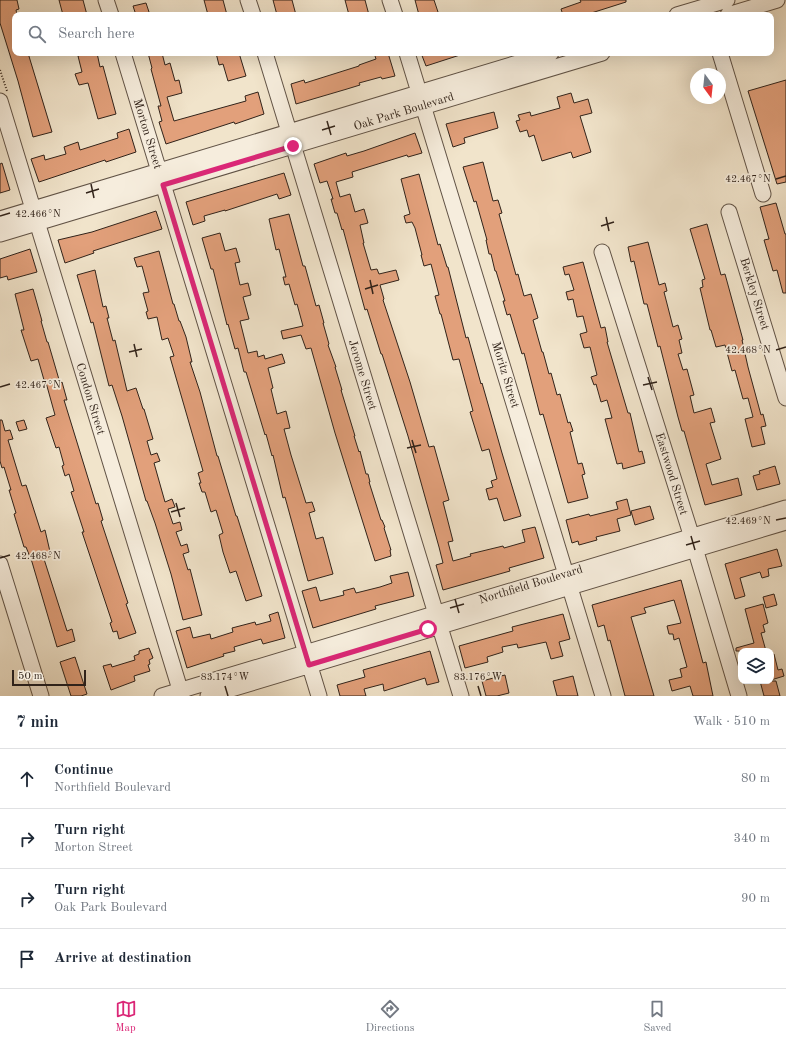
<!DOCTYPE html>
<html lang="en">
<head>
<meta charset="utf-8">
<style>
	body { margin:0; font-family:"Old Standard TT",serif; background:#f6f6f7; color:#1f2937 }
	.controls { position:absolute; right:12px; bottom:12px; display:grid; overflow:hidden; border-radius:8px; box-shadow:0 4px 16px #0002 }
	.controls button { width:36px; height:36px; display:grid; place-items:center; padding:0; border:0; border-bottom:1px solid #e0e1e3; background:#fff; color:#1f2937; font:20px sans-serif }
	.compass { position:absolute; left:690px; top:68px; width:36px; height:36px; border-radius:50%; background:#fff; box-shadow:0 4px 16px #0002; rotate:165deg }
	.scale { position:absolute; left:12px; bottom:10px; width:74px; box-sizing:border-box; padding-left:4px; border:2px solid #31231a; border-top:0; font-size:11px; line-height:14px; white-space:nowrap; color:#31231a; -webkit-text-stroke:3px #f6eddd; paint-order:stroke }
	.stop { position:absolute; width:12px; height:12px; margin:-9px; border:3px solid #db2777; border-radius:50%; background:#fff }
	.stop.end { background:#db2777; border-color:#fff; box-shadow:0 1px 4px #0008 }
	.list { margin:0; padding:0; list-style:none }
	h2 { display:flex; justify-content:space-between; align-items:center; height:52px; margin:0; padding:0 16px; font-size:17px }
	h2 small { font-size:13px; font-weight:400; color:#747a83 }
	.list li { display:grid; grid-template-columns:26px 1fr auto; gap:12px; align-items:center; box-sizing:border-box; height:60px; padding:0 16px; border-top:1px solid #e0e1e3 }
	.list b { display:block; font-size:15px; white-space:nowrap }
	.list p { margin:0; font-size:13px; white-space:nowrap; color:#747a83 }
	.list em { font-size:13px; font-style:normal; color:#747a83 }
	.icon { flex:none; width:22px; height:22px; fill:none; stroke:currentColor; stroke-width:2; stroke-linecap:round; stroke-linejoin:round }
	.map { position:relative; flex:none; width:786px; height:696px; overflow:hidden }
	.search { position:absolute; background:#fff; box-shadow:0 4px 16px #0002; left:12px; right:12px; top:12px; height:44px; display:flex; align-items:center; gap:10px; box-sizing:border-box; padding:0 14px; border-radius:8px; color:#747a83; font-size:15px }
	.sheet { height:292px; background:#fff }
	nav { display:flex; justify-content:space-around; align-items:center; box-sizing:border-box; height:56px; border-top:1px solid #e0e1e3; background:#fff; font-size:11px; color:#747a83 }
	nav a { display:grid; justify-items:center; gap:2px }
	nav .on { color:#db2777 }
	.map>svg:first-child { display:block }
</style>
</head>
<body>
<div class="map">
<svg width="786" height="696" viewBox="0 0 786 696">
	<rect width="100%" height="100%" fill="#f1e4cb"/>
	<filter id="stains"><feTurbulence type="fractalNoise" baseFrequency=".005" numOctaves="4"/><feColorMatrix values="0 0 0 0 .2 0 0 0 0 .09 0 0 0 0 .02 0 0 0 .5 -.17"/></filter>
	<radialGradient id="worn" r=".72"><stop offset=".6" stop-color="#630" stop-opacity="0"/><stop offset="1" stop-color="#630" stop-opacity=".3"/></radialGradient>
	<path fill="#e2a07b" stroke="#31231a" d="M0 0H17L19 9 16 10 17 15H15V53H28L52 132 33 137 18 81 0 23Z
		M59 0H83L87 15H63Z
		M204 0H223L227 15H208Z
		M273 0H292L296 15H277Z
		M345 0H365L369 15H349Z
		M415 0H434L439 15H419Z
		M580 0H626V2L585 15H563L561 9 581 2Z
		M146 3 150 15H136L133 6Z
		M88 53H97L100 67 103 66 116 114 98 119 88 83 79 85 75 74 82 72 78 56Z
		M148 53H162L165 65 170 63 175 81 179 80 182 93 167 97 174 121 246 101 245 96 258 92 264 114 235 124 234 122 166 144 159 122 162 121 158 106H161L151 69 152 68Z
		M216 53H239L246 76 228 81 223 64 219 65Z
		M374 53H388L395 76 382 79 381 77 359 83 360 85 347 89 296 104 291 84 304 80 305 83 359 66V65L376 59Z
		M421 53H459L460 55 426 66Z
		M786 80V182L777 184 748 91Z
		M571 93 574 103 588 99 592 113 580 116 591 152 573 158 571 152 542 161 534 135 529 137 527 130 520 132 516 121 520 120 518 115 530 112 531 116 560 108 557 97Z
		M494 112 498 128 464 138 465 143 453 147 446 124Z
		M129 129 136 152 106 162 105 160 39 182 31 159 44 155 45 160 66 154 64 147 78 142 80 150 118 138 117 133Z
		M415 133 422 153 408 157 407 155 352 172 353 177 336 182 340 197 350 194 355 212 364 209 368 223 360 225 364 243H363L371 270 377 269 379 274 396 270 399 280 380 285 384 299 383 300 410 382 429 447 434 446 449 500 443 502 453 541 448 542 453 561 471 556 470 554 503 546 504 548 525 542 522 530 535 527 544 558 509 568 510 571 443 590 436 565 443 563 439 547 408 436 382 354H381L367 309 365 310 343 229 342 230 337 213H335L331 199H333L327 181 320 183 314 164 346 153 347 156 364 151Z
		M483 162 493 201 498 200 502 213 499 214 516 275 518 274 524 296 531 294 538 318 533 320 542 352H543L549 374 551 373 557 395 560 394 568 423 570 422 573 431 570 432 578 464 582 463 585 474 582 475 588 498 568 503 543 414 540 415 524 353 522 354 510 314 507 315 503 301H505L496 271H495L491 254H489L486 240H487L476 201 474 202 463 167Z
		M2 163 10 190 0 193V164Z
		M284 173 291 195 279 199 277 194 225 211V210L204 216 205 221 193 225 186 202Z
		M419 174 438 245 440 244 447 267H448L466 338 468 337 481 384 482 383 502 453 521 516 504 521 497 498 489 500 486 489 493 487 491 481 497 479 489 449 482 451 470 412 473 411 459 359 453 360 441 314H440L435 296 439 295 431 264 424 266 421 255H422L415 228 412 222 406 223 404 216 410 214 401 179Z
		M776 203 785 234H786V293H783L777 270 773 271 764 240 769 239 760 207Z
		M156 211 162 229 93 251 94 253 65 263 58 240 92 232Z
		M289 214 303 266H305L316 306 319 305 324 323H323L329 344 328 345 336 367H335L342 390H341L355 436H354L359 452 360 451 366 474H368L370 482H369L381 520H382L385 527 384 528 391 550H390L391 556 375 561 335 433 311 348 306 349 301 335 283 339 281 331 303 326 297 304 295 305 289 284 285 285 283 277H286L279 249 276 250 269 219Z
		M707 224 721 275 725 274 743 340H742L748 367 761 415 763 414 766 426 761 427 765 444 752 447 745 419 753 417 748 398 743 399 735 370 732 371 725 345 716 347 711 330H710L700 288 703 287 702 280 705 279 690 229Z
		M220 233 225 251 236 248 240 262 235 263 240 285 248 283 251 295 243 297 249 319 240 321 248 353 257 351 258 357 264 355 265 359 282 354 285 363 268 368 273 388 271 389 277 414 286 411 290 428 284 429 291 455 306 503 312 502 315 511 309 513 316 539 323 537 333 574 308 581 285 497 283 498 273 455 272 456 266 434 265 435 246 372H244L238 348 235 349 228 324 227 325 213 269H211L202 238Z
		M648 242 659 285 665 283 667 291 664 292 673 327 678 325 682 339 679 340 682 353 678 354 683 370 687 369 694 395 690 396 694 413 711 408 715 422 710 423 721 459 706 464 712 485 738 478 742 495 705 505 684 431H682L678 417 660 346 658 347 647 304H644L634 261 631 262 628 247Z
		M30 249 37 272 8 280 7 276 0 278V259Z
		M159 251 173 304H174L179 321H180L186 337 192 362H190L200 392 217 456H218L236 516H237L262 596 246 601 236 571 230 573 223 552 219 535 223 533 216 510 211 512 205 492H202L199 483H201L198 473 203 471 170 357 174 356 168 338 162 340 157 317 148 319 146 312 148 311 143 293 149 292 142 266 137 267 134 258Z
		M583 262 601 328 605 327 608 342H607L628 413H630L639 452 642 451 645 463 623 469 622 463 617 464 605 419 612 418 607 400 601 402 596 384 594 385 591 377 597 375 590 347 584 348 580 334 587 332 583 316 577 317 573 299 568 300 566 292 574 290 569 274 565 275 563 267Z
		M95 270 103 307 106 306 109 318H107L113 341 115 340 127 391 136 388 143 409H144L153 439 147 441 151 455 157 453 160 461 154 463 165 502 172 499 175 507 168 509 173 524 180 522 182 530 176 532 181 546 187 544 189 552 183 554 188 570 190 569 202 615 183 620 171 574 155 523 147 501H146L122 416 112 385 109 386 93 322 91 323 77 275Z
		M33 289 42 321H41L47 342H48L53 359 60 383 62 382 67 400H64L96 504 98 503 103 520 101 521 128 603 126 604 136 633 119 639 117 631 113 632 110 623 112 622 82 532H84L71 492 74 491 69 474 65 476 62 466 64 465 59 447 56 448 46 418 55 415 45 379 44 380 38 359 31 361 21 330H24L15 294Z
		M0 420H2L5 431 10 430 13 439 8 440 22 486 26 485 41 532 45 530 51 556 44 559 67 631 72 629 75 641 57 647 32 562 26 547H24L14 514 16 513 9 490H11L4 467 2 468 0 461Z
		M24 420 27 429 19 431 16 422Z
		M775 466 780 484 757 490 753 476 760 474 759 471Z
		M627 499 631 515 617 519 620 531 596 537 597 540 579 545 578 541 572 543 566 520 589 514 590 516 618 509 616 502Z
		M650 506 654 519 635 525 631 511Z
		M777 549 782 566 768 569 769 576 762 578 760 572 740 578 745 596 735 599 725 564Z
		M408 572 414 596 375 606 376 609 313 628 302 591 316 587 320 601 344 595 343 591 354 588 356 593 380 587 392 583 390 576Z
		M681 580 703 663 706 662 713 696H693L690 686 672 691 669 680 682 677 680 669 687 667 679 638 674 640 673 634H669L667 626 681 623 674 600 644 608 646 613 631 617 654 696H625L610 640 608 641 604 625 598 627 592 605Z
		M774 594 777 605 766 608 763 597Z
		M763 604 768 623 763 625 765 632 761 633 766 651H736V648L754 643 745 609Z
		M278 612 285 638 263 644 261 639 234 647 235 651 223 654 224 656 187 668 176 631 190 627 193 638 210 634 211 639 233 632 232 628 255 622 256 625 271 621 269 615Z
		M563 614 570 639 559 642 563 656 551 659 546 642 518 648 517 644 502 647 503 652 487 657 488 662 465 668 459 646 513 631 512 627Z
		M149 648 153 658 149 660 150 664 148 665 150 671 134 676 135 681 111 690 103 666 111 664 112 667 135 660 134 656 139 654V651Z
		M430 651 439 682 427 685 425 678 384 691 383 684 364 689 366 696H340L337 685 365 677 363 670Z
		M771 654H774L778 670 782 669 784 676 771 680Z
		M75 657 87 694 81 696H71L60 662Z
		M505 675 509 693 497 696H486L482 681Z
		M573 676 578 696H557L553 681Z
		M760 681H776L780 696H764Z"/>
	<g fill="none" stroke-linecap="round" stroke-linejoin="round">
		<defs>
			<path id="minor" d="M106 0 111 15
				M248 0 253 15
				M390 0 395 15
				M677 15 727 0
				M728 15 777 0
				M123 53 319 696
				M265 53 461 696
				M407 53 603 696
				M720 53 763 194
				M0 101 182 696
				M729 212 786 398
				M0 219 551 53
				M0 234 602 53
				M602 252 689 528 739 696
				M0 564 41 696
				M162 696 786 508
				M208 696 786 522"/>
		</defs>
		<use href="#minor" stroke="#615346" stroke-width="17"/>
		<path stroke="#31231a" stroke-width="2" stroke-dasharray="1 2" stroke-linecap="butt" d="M0 70 7 91"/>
		<use href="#minor" stroke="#f6eddd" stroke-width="15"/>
	</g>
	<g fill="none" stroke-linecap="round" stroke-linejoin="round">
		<path stroke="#db2777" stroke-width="5" d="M293 146 163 185 309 665 428 629"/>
	</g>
	<path fill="none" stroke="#31231a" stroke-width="1.5" d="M327 121 331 135M322 130 335 126M776 179 786 176M91 184 94 198M86 193 99 189M0 216 10 213M606 217 609 231M601 226 614 222M370 280 373 294M365 289 378 285M134 344 137 357M776 350 786 347M129 352 142 349M648 377 652 390M643 385 657 382M0 387 10 384M412 440 416 453M407 448 421 445M176 503 180 517M171 512 185 508M776 520 786 518M691 536 695 550M686 545 700 541M0 558 10 555M455 599 459 613M450 608 464 604M225 686 228 696M478 686 481 696"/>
	<g text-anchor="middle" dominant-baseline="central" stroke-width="3.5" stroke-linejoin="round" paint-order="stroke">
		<g font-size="12" fill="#31231a" stroke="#f6eddd">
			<text transform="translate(404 112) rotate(-17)">Oak Park Boulevard</text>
			<text transform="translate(147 134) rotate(73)">Morton Street</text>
			<text transform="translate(754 294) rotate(73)">Berkley Street</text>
			<text transform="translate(362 375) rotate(73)">Jerome Street</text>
			<text transform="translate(505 375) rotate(73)">Moritz Street</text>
			<text transform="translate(90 399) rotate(73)">Condon Street</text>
			<text transform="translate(671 474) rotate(73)">Eastwood Street</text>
			<text transform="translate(531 585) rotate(-17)">Northfield Boulevard</text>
		</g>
	</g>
	<g font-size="10" text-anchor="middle" fill="#31231a" stroke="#f6eddd" stroke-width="3.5" stroke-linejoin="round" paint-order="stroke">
		<text x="748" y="182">42.467°N</text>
		<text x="38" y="217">42.466°N</text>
		<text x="748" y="353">42.468°N</text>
		<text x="38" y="388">42.467°N</text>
		<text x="748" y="524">42.469°N</text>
		<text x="38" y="559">42.468°N</text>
		<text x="225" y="680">83.174°W</text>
		<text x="478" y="680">83.176°W</text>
	</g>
	<rect width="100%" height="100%" filter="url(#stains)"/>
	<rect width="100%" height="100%" fill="url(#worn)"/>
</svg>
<div class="controls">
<button><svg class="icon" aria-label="layers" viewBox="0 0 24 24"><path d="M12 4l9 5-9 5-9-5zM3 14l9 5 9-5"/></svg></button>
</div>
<svg class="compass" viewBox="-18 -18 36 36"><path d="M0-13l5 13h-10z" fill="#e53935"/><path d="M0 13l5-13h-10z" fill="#747a83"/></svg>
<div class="scale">50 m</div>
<div class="stop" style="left:428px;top:629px"></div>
<div class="stop end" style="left:293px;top:146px"></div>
<div class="search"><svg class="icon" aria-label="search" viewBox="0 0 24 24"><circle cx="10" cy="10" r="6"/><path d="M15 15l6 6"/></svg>Search here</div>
</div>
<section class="sheet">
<h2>7 min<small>Walk · 510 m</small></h2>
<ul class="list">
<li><svg class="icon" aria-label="ahead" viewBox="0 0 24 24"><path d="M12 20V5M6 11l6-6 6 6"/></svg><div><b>Continue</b><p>Northfield Boulevard</p></div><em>80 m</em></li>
<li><svg class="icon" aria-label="right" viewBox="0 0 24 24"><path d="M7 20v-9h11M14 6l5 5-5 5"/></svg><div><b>Turn right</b><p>Morton Street</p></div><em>340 m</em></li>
<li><svg class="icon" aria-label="right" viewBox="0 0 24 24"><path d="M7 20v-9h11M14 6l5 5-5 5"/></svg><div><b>Turn right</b><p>Oak Park Boulevard</p></div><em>90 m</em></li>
<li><svg class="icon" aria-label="arrive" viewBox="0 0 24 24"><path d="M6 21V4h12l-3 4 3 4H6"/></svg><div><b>Arrive at destination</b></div></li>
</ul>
</section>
<nav>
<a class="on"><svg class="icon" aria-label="map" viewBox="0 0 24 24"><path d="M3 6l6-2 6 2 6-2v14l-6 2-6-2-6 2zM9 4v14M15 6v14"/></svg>Map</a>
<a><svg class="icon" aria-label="directions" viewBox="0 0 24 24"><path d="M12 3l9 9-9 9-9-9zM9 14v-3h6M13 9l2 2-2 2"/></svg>Directions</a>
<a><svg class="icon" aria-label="saved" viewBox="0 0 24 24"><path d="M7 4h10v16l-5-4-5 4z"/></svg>Saved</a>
</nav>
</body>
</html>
